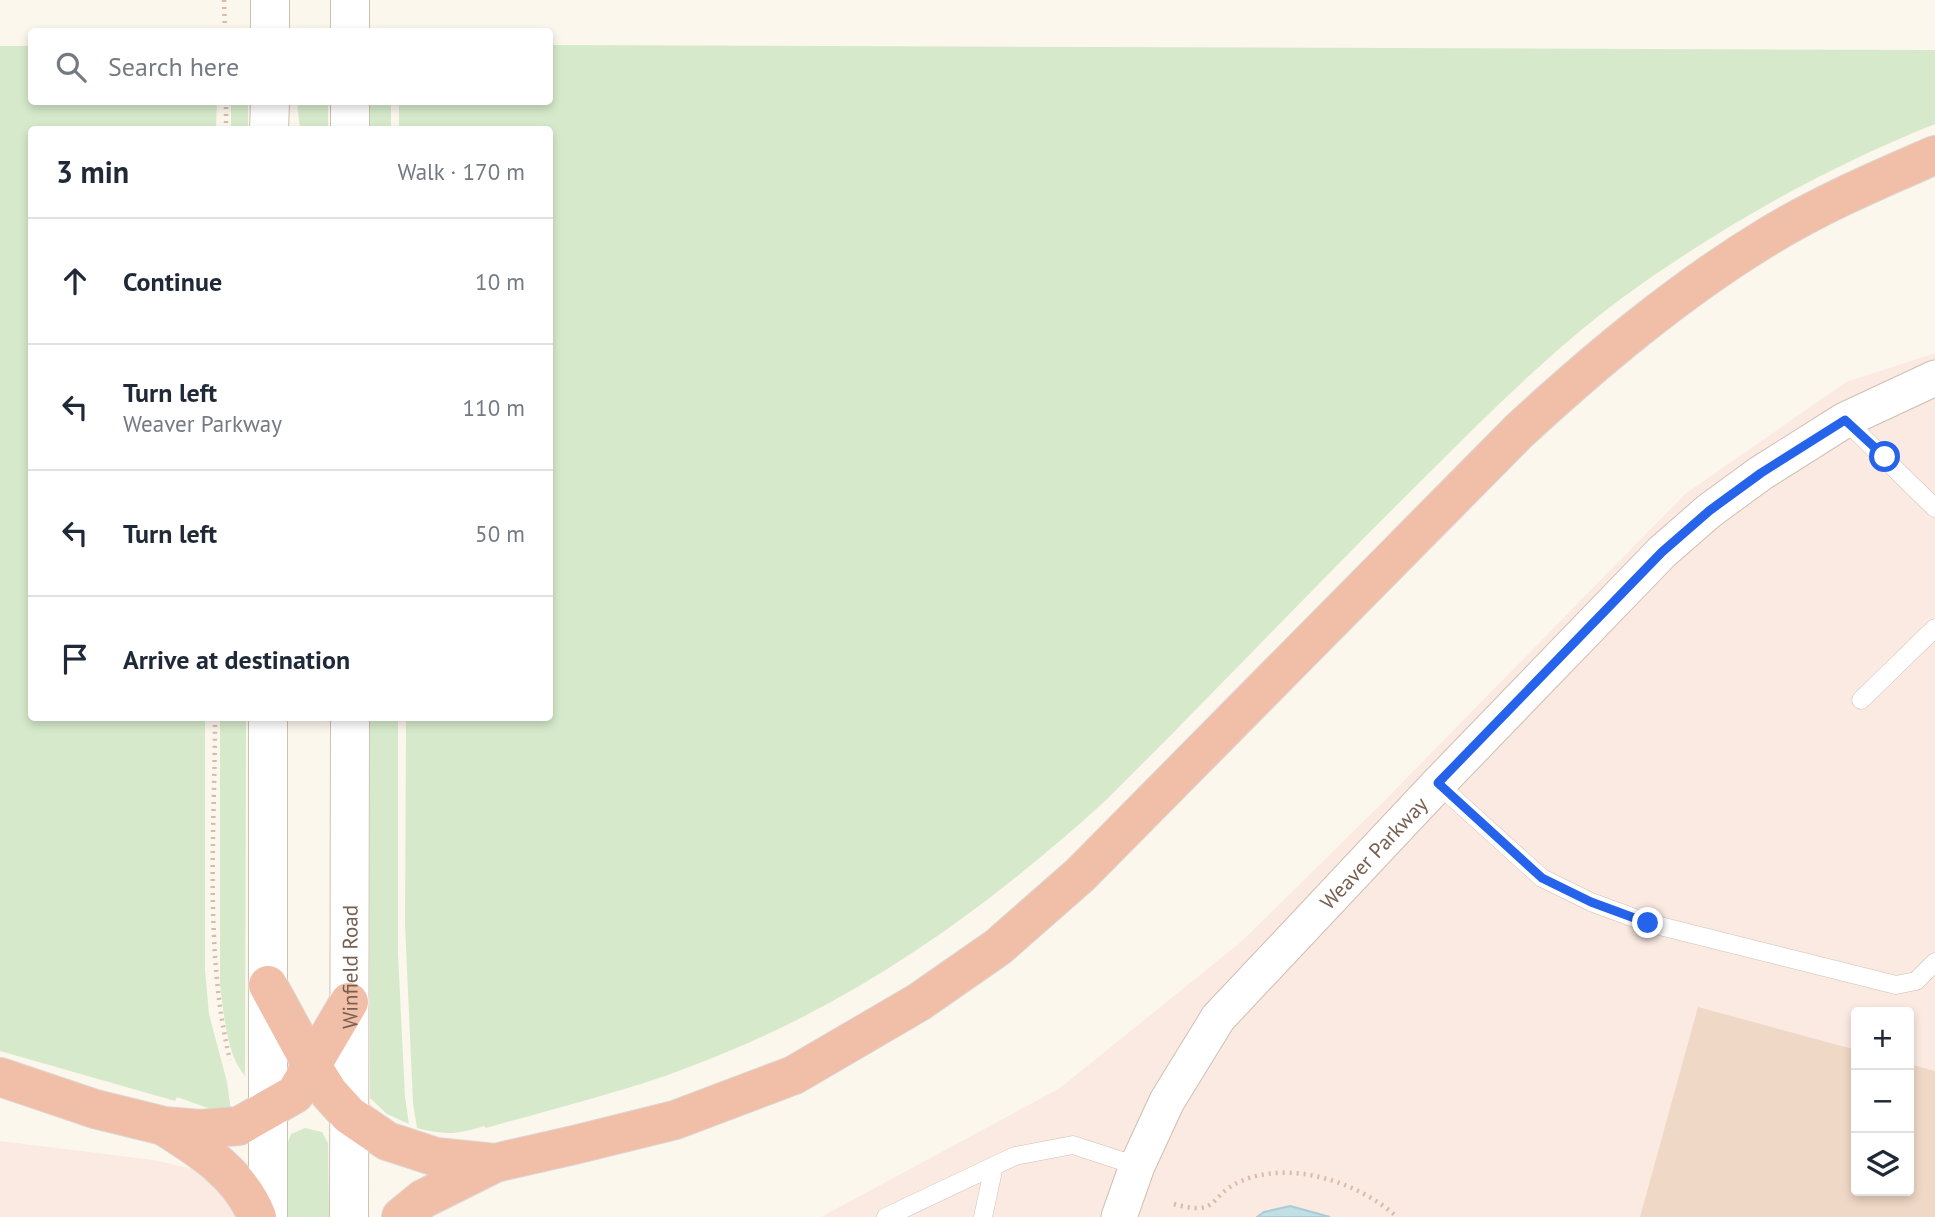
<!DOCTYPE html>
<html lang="en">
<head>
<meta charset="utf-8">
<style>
	body { margin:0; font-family:"PT Sans",sans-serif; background:#f2f2f3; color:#1f2937 }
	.controls { position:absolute; right:21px; bottom:21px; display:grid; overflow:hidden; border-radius:7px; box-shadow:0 4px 10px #0003 }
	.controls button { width:63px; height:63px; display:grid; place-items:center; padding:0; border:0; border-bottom:2px solid #e0e1e3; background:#fff; color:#1f2937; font:35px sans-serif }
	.stop { position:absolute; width:21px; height:21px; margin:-16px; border:5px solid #2563eb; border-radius:50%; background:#fff }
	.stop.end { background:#2563eb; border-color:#fff; box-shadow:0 2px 7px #0008 }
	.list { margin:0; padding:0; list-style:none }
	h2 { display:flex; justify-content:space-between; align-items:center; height:91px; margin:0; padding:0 28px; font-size:30px }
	h2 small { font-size:23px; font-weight:400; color:#747a83 }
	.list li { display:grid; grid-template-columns:46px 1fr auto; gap:21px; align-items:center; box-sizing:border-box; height:126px; padding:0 28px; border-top:2px solid #e0e1e3 }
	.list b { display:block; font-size:26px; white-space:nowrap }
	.list p { margin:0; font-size:23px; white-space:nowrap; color:#747a83 }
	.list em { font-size:23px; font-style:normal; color:#747a83 }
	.icon { flex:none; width:38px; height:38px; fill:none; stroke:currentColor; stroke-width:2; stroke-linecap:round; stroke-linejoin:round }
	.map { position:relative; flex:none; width:1935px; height:1217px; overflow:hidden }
	.search { position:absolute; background:#fff; box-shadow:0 4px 10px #0003; left:28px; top:28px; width:525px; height:77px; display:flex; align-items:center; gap:18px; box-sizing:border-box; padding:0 24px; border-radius:7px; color:#747a83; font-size:26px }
	.panel { position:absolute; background:#fff; box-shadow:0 4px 10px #0003; left:28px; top:126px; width:525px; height:595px; border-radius:7px }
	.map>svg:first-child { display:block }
</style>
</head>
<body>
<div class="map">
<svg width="1935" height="1217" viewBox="0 0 1935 1217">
	<rect width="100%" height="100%" fill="#fcf7ed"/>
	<path fill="#fbeae2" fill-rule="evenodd" d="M1935 353V1217H821L1060 1088 1242 941 1386 799 1685 494 1846 382ZM1856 1012H1909V1191H1856Z
		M0 1141 154 1160 206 1172 225 1190 236 1217H0Z"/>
	<path fill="#d6eacb" d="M550 45 1935 50V124C1823 169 1720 227 1622 298 1547 354 1480 422 1413 489 1309 592 1208 699 1104 802 969 924 838 1015 665 1076 606 1096 546 1111 486 1128L484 1126C456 1135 446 1135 417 1128L413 1103 405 925 406 718H550V130L399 129V102H550Z
		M0 46H31L32 102H217L216 129 32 130V718H205V970L209 1014 227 1082 231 1111 219 1112 177 1097 175 1101 0 1051Z
		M231 102H248V129H231Z
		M297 102H328V129H300Z
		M370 102H391V129H370Z
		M220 718H246L245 1076C226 1054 224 1013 220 985Z
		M370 718H398V954L405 1097 409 1124 387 1114 370 1098Z
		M305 1128 322 1132 328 1143 329 1217H286V1147L291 1134Z"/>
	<path fill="#c1dfe5" stroke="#a8cdd6" stroke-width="2" d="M1290 1206 1330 1217H1257L1264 1212Z"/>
	<path fill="#f0d8c6" d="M1698 1007 1856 1050V1191H1909V1064L1935 1071V1217H1640Z"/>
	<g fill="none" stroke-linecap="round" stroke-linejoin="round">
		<defs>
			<path id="lane" d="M1845 420 1935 508
				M1861 700 1935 628
				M1438 784 1542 878 1591 902 1648 923 1896 985 1916 981 1935 962
				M886 1217 1015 1156 1073 1145 1137 1166
				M983 1217 994 1166"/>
			<g id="street">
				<path id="s1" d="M1119 1217 1137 1166 1167 1101 1218 1018 1438 784 1662 552 1709 511 1761 473 1845 420 1935 378"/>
			</g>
			<g id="secondary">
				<path d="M270 0V32"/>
				<path d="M350 32V0"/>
				<path d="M269 130 270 102"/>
				<path d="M350 130V102"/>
				<path d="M268 1217V718"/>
				<path id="s2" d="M349 1217 350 718"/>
			</g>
			<path id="highway" d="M268 985 312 1066 329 1093 349 1115 387 1141 436 1157 495 1163 574 1145 675 1120 794 1075 919 1002 998 947 1080 875 1519 431C1596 360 1677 292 1767 237 1821 204 1878 180 1935 155
				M0 1077 95 1109 164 1126 200 1129 239 1126 295 1094 349 1002
				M165 1127C202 1150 241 1175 257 1217
				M401 1217 423 1199 495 1163"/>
		</defs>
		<use href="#lane" stroke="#cebfb2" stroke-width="19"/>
		<use href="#street" stroke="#cebfb2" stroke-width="37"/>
		<use href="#secondary" stroke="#d1c0b0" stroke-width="40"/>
		<use href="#highway" stroke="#dcd5d2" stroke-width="40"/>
		<path stroke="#d5bba8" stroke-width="4.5" stroke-dasharray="2 5" stroke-linecap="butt" d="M224 0 225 32
			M226 130V102
			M215 718C215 827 204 954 230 1060
			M1174 1204C1220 1217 1208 1196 1239 1182 1289 1159 1359 1182 1397 1217"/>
		<use href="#lane" stroke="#fff" stroke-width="18"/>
		<use href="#street" stroke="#fff" stroke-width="35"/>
		<use href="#secondary" stroke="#fff" stroke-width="38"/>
		<use href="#highway" stroke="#f1bea8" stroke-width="38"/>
	</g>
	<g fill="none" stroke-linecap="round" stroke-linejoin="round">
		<path stroke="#2563eb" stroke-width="9" d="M1648 923 1591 902 1542 878 1438 783 1662 552 1709 511 1761 473 1845 420 1885 457"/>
	</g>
	<g text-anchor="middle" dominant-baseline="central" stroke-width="6" stroke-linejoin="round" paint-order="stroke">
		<g font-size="21" fill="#775f50" stroke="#fefaf3">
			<text stroke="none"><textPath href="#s1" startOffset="450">Weaver Parkway</textPath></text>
			<text stroke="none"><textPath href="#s2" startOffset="250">Winfield Road</textPath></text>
		</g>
	</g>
</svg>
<div class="controls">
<button>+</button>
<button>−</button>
<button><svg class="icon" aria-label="layers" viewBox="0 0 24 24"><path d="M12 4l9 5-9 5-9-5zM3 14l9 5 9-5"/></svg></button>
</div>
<div class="stop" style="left:1885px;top:457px"></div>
<div class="stop end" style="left:1648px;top:923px"></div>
<div class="search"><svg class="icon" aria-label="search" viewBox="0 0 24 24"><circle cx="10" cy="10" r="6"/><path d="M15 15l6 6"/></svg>Search here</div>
<section class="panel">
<h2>3 min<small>Walk · 170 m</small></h2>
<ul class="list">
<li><svg class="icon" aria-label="ahead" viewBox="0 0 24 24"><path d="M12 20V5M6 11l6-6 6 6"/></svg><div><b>Continue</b></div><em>10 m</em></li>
<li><svg class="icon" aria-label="left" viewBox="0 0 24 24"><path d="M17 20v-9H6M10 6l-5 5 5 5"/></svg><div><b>Turn left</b><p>Weaver Parkway</p></div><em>110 m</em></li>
<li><svg class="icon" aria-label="left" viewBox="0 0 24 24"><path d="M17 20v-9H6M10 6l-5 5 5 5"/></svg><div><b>Turn left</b></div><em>50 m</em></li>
<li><svg class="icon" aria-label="arrive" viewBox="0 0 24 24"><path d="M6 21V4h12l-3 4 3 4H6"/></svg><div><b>Arrive at destination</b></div></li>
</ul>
</section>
</div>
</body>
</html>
